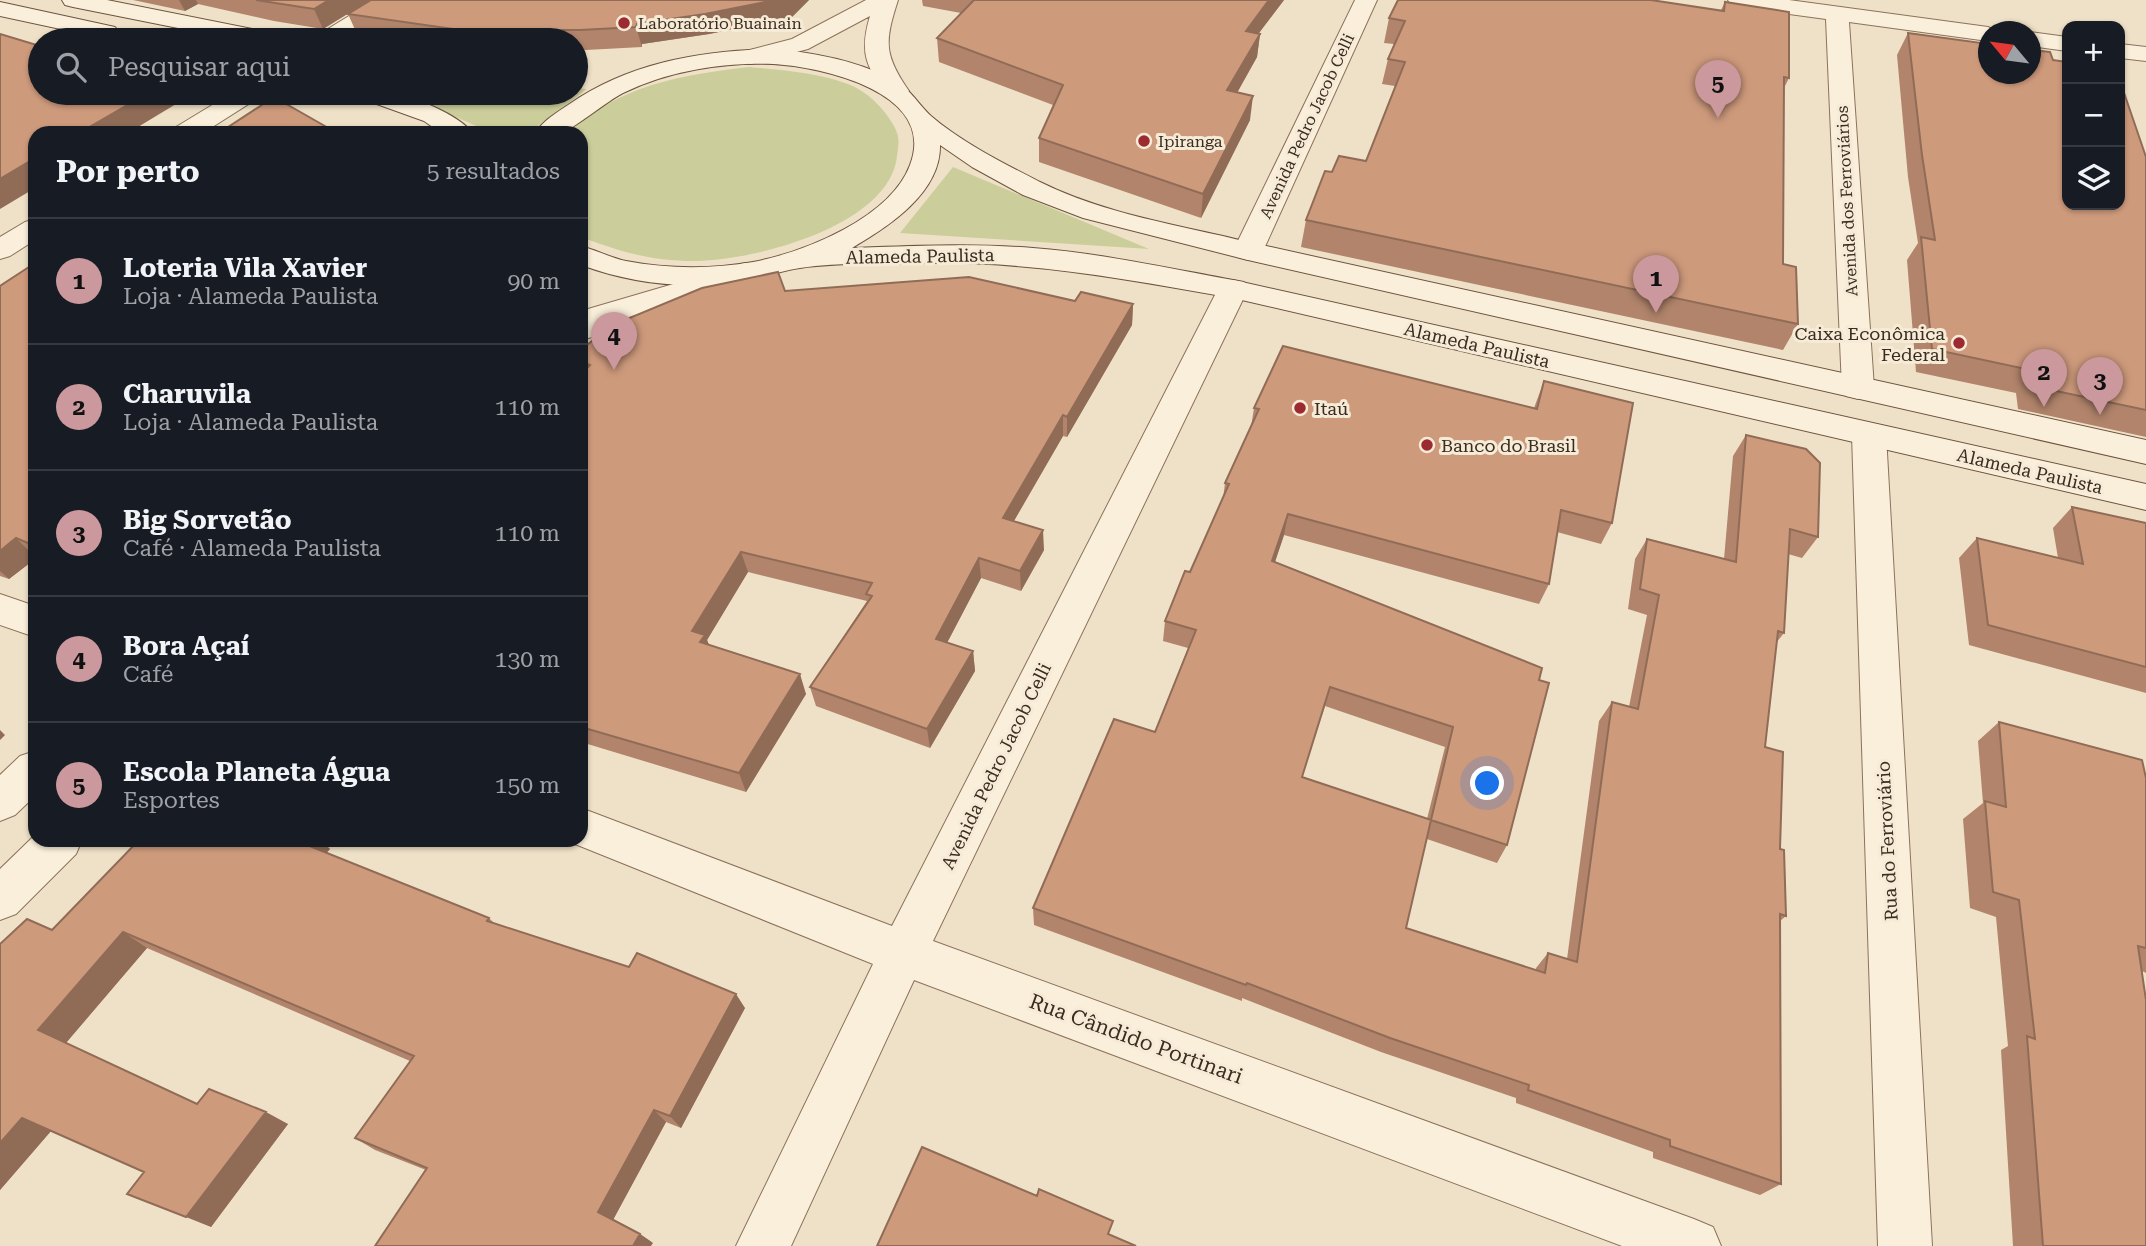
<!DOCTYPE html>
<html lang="pt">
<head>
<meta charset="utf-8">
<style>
	body { margin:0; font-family:"Roboto Serif",serif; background:#20242c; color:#f1f3f6 }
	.controls { position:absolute; right:21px; top:21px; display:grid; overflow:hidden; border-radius:14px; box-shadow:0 2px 5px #0004 }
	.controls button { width:63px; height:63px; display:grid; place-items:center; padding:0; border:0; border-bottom:2px solid #363941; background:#171b24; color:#f1f3f6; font:35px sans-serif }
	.compass { position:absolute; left:1978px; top:21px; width:63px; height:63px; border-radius:50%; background:#171b24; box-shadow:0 2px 5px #0004; rotate:299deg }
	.you { position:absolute; left:1488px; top:784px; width:24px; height:24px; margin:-18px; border:5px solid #fff; border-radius:50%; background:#1a73e8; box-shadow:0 0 0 10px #1a73e833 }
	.badge { display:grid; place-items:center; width:46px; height:46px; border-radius:50%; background:#cb999d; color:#111; font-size:23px; font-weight:700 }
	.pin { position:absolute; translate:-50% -58px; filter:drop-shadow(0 2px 4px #0008) }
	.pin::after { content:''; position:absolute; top:37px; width:24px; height:21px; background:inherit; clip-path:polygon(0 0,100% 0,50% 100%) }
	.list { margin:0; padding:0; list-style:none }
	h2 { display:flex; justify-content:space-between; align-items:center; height:91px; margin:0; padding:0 28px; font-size:30px }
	h2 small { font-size:23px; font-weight:400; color:#9ea1a6 }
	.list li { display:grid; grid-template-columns:46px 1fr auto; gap:21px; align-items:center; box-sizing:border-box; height:126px; padding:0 28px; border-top:2px solid #363941 }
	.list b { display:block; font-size:26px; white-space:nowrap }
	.list p { margin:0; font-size:23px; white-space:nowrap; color:#9ea1a6 }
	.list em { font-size:23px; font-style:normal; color:#9ea1a6 }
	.icon { flex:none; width:38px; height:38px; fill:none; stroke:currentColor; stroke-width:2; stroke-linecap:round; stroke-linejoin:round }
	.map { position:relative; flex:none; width:2146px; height:1246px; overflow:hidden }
	.search { position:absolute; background:#171b24; box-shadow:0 2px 5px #0004; left:28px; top:28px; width:560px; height:77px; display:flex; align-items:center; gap:18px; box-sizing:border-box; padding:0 24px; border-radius:38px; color:#9ea1a6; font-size:26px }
	.panel { position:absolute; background:#171b24; box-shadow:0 2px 5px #0004; left:28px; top:126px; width:560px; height:721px; border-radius:21px }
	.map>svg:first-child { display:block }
</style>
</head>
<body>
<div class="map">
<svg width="2146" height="1246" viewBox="0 0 2146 1246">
	<rect width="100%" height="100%" fill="#efe1c7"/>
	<path fill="#cbce9a" d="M749 67C782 70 816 72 848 84 868 92 883 107 894 126 900 137 899 143 897 156 890 226 753 261 694 261 651 261 621 252 581 237V133H568C620 85 680 75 749 67Z
		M576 88 587 89 528 133H492L402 93H576Z
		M953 167 1149 249 900 233Z"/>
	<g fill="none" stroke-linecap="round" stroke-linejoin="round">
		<defs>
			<path id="minor" d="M375 0H402L399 5 342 40H314L318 35Z
				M866 0H898C885 41 883 54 909 91L905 96 896 99 887 96C866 66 859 53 870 16L808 49 751 64 742 62 739 57 742 52 792 39Z
				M1355 0H1377L1263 251 1258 257 1248 260 1238 257 1233 251Z
				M1728 0H1789L1988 27 1998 32H1988V41L1849 22 1874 388 1870 396 1858 399 1846 396 1842 388 1826 19 1739 7 1731 5Z
				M2030 32 2067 37V51L2030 46Z
				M2120 44 2146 47V61L2120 58Z
				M232 93H262L258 98 203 133H172L176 127Z
				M35 219V240L10 256 0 259V237L25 222Z
				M745 263 755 266 760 272 755 278 610 323 592 337 581 340V315L588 309Z
				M1233 280 1244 282 1248 289 933 941 1694 1219 1713 1227 1721 1246H1622L914 980 791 1246H736L873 964 565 840H581V808L892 926 1218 289 1222 282Z
				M1869 423 1881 427 1886 435 1932 1246H1878L1852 435 1857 427Z
				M0 594 35 606V637L0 625Z
				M35 751V796L15 815 0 821V775L20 756Z
				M35 835V840H82L76 854 16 914 0 920V869Z"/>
			<path id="secondary" d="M62 0H107L272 33 280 35 284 40H238L73 7 65 5Z
				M0 2 115 27 119 32 115 37 107 39 0 16Z
				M770 49C811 52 851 59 888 77 912 89 915 101 931 116 961 142 1005 164 1040 182 1104 214 1179 225 1248 242L2146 440V464L1248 260 1083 218 1023 195 972 167 940 145C941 193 888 227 852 248 912 246 973 243 1033 248 1100 253 1167 268 1233 280L2146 484V510L1233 298C1131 280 1032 261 927 263 887 264 840 262 800 268 784 270 769 276 753 279 695 291 636 285 581 265V246C596 250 611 258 626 261 668 269 712 269 753 262 805 252 890 218 910 165 938 92 822 67 773 64 723 62 668 71 623 93 610 99 569 132 561 133 553 135 543 133 535 133 543 121 556 113 568 105 628 63 699 51 770 49Z
				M356 93C367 93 379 92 389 93 411 95 460 115 472 133H441L424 121 360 98Z"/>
		</defs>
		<use href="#minor" stroke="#8b725c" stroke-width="2"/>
		<use href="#secondary" stroke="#6d543f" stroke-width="2"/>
		<use href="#minor" fill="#faefda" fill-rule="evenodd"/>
		<use href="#secondary" fill="#faefda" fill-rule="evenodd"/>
	</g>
	<path fill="#b1846b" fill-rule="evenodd" d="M133 0H370L323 29 274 21 198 4 185 11Z
		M371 0H809L792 17 709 34 642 44V47L586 50H576V40H403L357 34 348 14Z
		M922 0H1284L1259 33 1260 34 1257 57 1237 93 1250 120 1201 218 1039 162V138L1053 105 939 62 937 38 961 13 923 6Z
		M1725 2 1789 78 1784 88 1783 264 1798 324 1783 350 1301 247 1306 220 1332 172 1366 161 1395 86 1382 84 1388 59 1394 44 1384 43 1389 18 1721 10Z
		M1908 33 2053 60 2146 157V437L2018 409 2016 393 1916 372 1907 260 1918 243 1908 177 1897 55Z
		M35 263V559L9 579 0 576V286Z
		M785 291 1133 304 1132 325 1067 437 1063 436 1014 521 1044 550 1021 591 981 578 947 643 973 651 975 671 930 748 816 706 810 687 867 601 748 572 707 640 709 645 806 694 746 792 581 742V350Z
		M1544 381 1612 523 1601 544 1557 532 1549 584 1539 604 1284 535 1275 562 1542 668 1507 845 1497 863 1427 839 1406 928 1536 970V968L1548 953 1567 959 1599 721 1612 702 1629 707 1647 615 1628 609 1635 559 1647 539 1724 559 1733 456 1746 435 1818 537 1802 558 1788 554 1784 633 1776 643 1765 747 1780 849 1786 916 1780 921 1781 1184 1760 1195 1653 1158V1152L1516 1103V1098L1381 1052 1242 998V1001L1034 925 1033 908 1155 732 1188 648 1163 641 1165 621 1190 572 1223 499 1225 483 1251 427 1254 408H1534ZM1325 706 1445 747 1427 819 1302 777Z
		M2072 507 2146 523V693L1969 645 1959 558 1977 538 2058 558 2053 528Z
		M1999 722 2146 778V973L2142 971 2146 1246H2013L2001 1050 2008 1046 1996 917 1970 908 1963 819 1983 803 1978 741Z
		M139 840H320L330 849 326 853 489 918 494 923 745 1008 681 1128 666 1122 613 1219 640 1234 653 1243 426 1170 375 1150 355 1138 410 1061 147 948 66 1043 197 1104 288 1124 211 1227 144 1172 51 1131 0 1190V944L52 930Z"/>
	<path fill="#906c57" d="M179 0H196L198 4 185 11Z
		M329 0H370L323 29 314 9Z
		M775 0H809L792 17 709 34 642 44V47L636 27 637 24Z
		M1269 0H1284L1243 54 1246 31Z
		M1260 34 1257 57 1225 114 1227 90Z
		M148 93H176L181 101 128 133H79Z
		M1253 96 1250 120 1201 218 1203 194Z
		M35 158V188L0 209V179Z
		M1133 304 1132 325 1067 437V417Z
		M1063 415V436L1004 538 1003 518Z
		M1288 514 1284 535 1268 582 1272 561Z
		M1043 530 1044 550 1021 591 1020 571Z
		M16 538 35 557V559L9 579 0 571V551Z
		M741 552 748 572 707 640 713 655 700 651 692 631Z
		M979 558 981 578 939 658 936 639Z
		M973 651 975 671 930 748 927 729Z
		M800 674 806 694 746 792 739 773Z
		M0 730 5 735 0 740Z
		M304 840H320L330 849 320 860 302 843Z
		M123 932 147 948 65 1044 38 1030Z
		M736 994 745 1008 681 1128 670 1116Z
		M654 1110 666 1122 612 1222 598 1212Z
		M266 1112 288 1124 211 1227 186 1217Z
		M22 1118 51 1131 0 1190V1143Z
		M640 1234 653 1243 651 1246H633Z"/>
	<path fill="#ce9a7c" stroke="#906c57" stroke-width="2" fill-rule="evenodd" d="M256 0H329L314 9Z
		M371 0H775L705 14 637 24 636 27 580 30H460L348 14Z
		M974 0H1269L1246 31 1260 34 1227 90 1253 96 1203 194 1039 138 1063 85 937 38Z
		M1398 0H1651L1724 11 1725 2 1789 12V78L1784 77 1783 264 1796 267 1798 324 1306 220 1325 171 1332 172 1339 156 1366 161 1405 62 1388 59 1405 21 1389 18Z
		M1908 33 1989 44V74H2031V50L2050 52 2053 60 2067 62V205H2120V81L2146 157V410L2037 387 2035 371 1932 349 1921 237 1935 240 1922 155Z
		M0 34 40 46V93H148L79 133H35V158L0 179Z
		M274 97 337 133H219Z
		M35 263V546L16 538 0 551V286Z
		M778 272 785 291 969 277 1075 301 1081 292 1133 304 1067 417 1063 415 1003 518 1043 530 1020 571 979 558 936 639 973 651 927 729 810 687 872 596 866 594 872 583 741 552 692 631 705 635 700 642 800 674 739 773 581 727V374L590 365 581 361V350L610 326 702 288Z
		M1283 346 1537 409 1544 381 1633 403 1612 523 1561 510 1549 584 1288 514 1272 561 1542 668 1539 680 1549 683 1507 845 1431 820 1406 928 1545 973 1548 953 1577 962 1612 702 1638 709 1659 595 1640 589 1647 539 1736 562 1746 435 1806 449 1820 463 1818 537 1790 529 1784 633 1778 631 1765 747 1783 752 1780 849 1784 850 1786 916 1780 914 1781 1184 1670 1146V1140L1528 1090 1529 1085 1390 1038 1247 983 1246 985 1033 908 1114 719 1155 732 1196 630 1165 621 1185 571 1190 572 1229 484 1225 483 1259 409 1254 408ZM1330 687 1453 727 1431 820 1302 777Z
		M2072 507 2146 523V667L1988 625 1977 538 2083 564Z
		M1999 722 2142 760 2146 778V948L2138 946 2146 1000V1246H2043L2027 1036 2035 1039 2019 900 1993 892 1985 801 2006 807Z
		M139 840H304L302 843 489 918 487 921 629 967 637 953 736 994 670 1116 654 1110 598 1212 640 1234 633 1246H375L427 1168 355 1138 414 1056 123 932 38 1030 197 1104 209 1089 266 1112 186 1217 127 1194 144 1172 22 1118 0 1143V944L27 919 52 930Z
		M922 1147 1037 1196 1039 1189 1113 1221 1108 1234 1136 1246H877Z"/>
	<g fill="#9c2a31" stroke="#f6ebd7" stroke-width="2.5">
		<circle cx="624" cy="23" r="7"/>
		<circle cx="1144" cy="141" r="7"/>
		<circle cx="1959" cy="343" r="7"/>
		<circle cx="1300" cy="408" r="7"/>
		<circle cx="1427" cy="445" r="7"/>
	</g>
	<g text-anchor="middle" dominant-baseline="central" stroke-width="6" stroke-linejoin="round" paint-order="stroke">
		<g font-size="16" fill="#3b2c20" stroke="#f6ebd7" text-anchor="start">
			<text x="638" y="23">Laboratório Buainain</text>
			<text x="1158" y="141">Ipiranga</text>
		</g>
		<g font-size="16" fill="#3b2c20" stroke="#f6ebd7">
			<text transform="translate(1307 126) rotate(-65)">Avenida Pedro Jacob Celli</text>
			<text transform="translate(1847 201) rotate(-93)">Avenida dos Ferroviários</text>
		</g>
		<g font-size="18" fill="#3b2c20" stroke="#f6ebd7">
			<text transform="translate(920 256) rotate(-1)">Alameda Paulista</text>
			<text transform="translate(1477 345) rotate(13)">Alameda Paulista</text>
			<text transform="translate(2030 471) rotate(13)">Alameda Paulista</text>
			<text transform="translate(996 766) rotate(-64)">Avenida Pedro Jacob Celli</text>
			<text transform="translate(1887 841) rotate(-93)">Rua do Ferroviário</text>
		</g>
		<g font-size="18" fill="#3b2c20" stroke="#f6ebd7" text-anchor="start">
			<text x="1945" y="333" text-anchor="end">Caixa Econômica<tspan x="1945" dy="21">Federal</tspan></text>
			<text x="1314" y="408">Itaú</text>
			<text x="1441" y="445">Banco do Brasil</text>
		</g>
		<g font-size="21" fill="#3b2c20" stroke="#f6ebd7">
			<text transform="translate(1136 1039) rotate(20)">Rua Cândido Portinari</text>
		</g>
	</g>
</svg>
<div class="controls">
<button>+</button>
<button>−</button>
<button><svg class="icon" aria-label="layers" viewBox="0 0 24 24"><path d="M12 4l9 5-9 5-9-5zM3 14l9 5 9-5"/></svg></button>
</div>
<svg class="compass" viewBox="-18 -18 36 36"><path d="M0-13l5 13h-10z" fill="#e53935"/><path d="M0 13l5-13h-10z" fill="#9ea1a6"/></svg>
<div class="you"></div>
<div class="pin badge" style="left:1656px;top:313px">1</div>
<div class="pin badge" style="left:2044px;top:407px">2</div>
<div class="pin badge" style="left:2100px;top:415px">3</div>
<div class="pin badge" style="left:614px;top:370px">4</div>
<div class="pin badge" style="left:1718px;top:118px">5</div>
<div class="search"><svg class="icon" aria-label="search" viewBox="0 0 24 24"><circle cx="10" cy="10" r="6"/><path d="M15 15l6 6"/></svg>Pesquisar aqui</div>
<section class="panel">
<h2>Por perto<small>5 resultados</small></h2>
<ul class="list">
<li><span class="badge">1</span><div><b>Loteria Vila Xavier</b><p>Loja · Alameda Paulista</p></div><em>90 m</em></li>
<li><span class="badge">2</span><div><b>Charuvila</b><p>Loja · Alameda Paulista</p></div><em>110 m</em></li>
<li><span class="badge">3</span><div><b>Big Sorvetão</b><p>Café · Alameda Paulista</p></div><em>110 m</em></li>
<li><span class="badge">4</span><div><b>Bora Açaí</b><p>Café</p></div><em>130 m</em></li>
<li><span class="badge">5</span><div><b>Escola Planeta Água</b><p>Esportes</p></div><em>150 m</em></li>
</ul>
</section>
</div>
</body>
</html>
